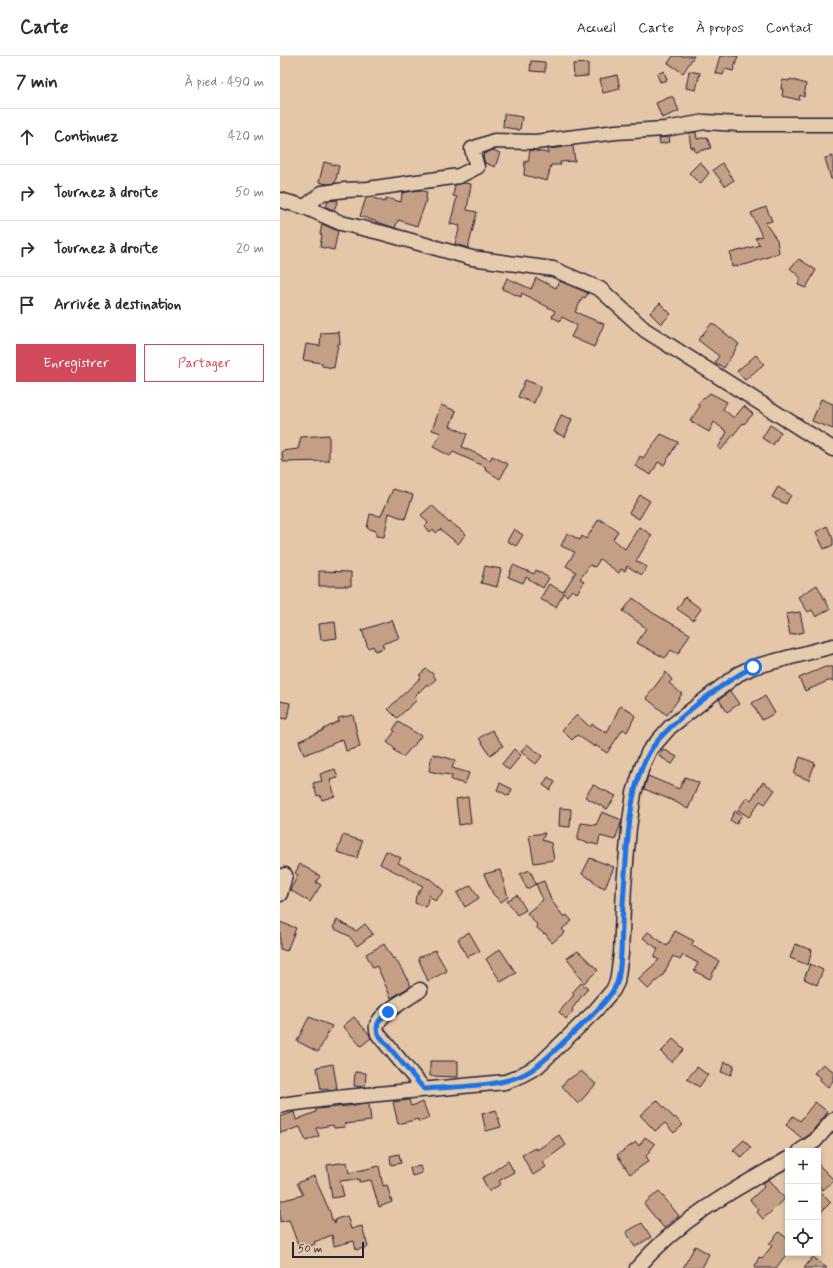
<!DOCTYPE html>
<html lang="fr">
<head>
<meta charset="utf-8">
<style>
	body { margin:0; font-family:Mynerve,sans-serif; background:#f2f2f3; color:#2b2b33 }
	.controls { position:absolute; right:12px; bottom:12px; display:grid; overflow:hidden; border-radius:0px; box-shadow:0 2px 6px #0003 }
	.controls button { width:36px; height:36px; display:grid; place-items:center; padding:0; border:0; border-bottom:1px solid #e1e1e2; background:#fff; color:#2b2b33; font:20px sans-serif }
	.scale { position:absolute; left:12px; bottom:10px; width:72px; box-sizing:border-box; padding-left:4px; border:2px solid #22223b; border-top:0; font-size:11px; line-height:14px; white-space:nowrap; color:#22223b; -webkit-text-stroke:3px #e6cbad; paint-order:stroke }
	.stop { position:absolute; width:12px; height:12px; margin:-9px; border:3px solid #1a73e8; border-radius:50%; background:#fff }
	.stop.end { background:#1a73e8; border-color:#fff; box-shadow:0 1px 4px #0008 }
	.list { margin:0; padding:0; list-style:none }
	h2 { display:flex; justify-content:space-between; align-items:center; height:52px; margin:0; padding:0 16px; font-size:17px }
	h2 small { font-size:13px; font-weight:400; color:#7c7c81 }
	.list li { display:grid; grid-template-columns:26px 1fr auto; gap:12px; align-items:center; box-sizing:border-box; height:56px; padding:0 16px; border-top:1px solid #e1e1e2 }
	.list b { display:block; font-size:15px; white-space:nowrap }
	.list em { font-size:13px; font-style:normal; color:#7c7c81 }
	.actions { display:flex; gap:8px; padding:12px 16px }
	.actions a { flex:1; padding:9px 0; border:1px solid #d1495b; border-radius:0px; text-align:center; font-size:14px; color:#d1495b }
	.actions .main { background:#d1495b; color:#fff }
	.icon { flex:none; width:22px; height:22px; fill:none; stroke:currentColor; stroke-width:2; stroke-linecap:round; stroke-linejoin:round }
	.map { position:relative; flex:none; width:553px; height:1212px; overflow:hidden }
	header { display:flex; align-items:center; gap:24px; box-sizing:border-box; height:56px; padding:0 20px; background:#fff; border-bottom:1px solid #e1e1e2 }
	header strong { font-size:19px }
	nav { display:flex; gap:22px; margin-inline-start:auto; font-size:14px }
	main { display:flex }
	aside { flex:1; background:#fff }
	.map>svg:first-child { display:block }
</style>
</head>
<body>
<header>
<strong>Carte</strong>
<nav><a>Accueil</a><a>Carte</a><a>À propos</a><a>Contact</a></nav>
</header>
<main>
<aside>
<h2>7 min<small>À pied · 490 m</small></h2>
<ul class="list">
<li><svg class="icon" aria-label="ahead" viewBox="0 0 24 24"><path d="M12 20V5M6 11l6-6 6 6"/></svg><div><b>Continuez</b></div><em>420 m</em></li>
<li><svg class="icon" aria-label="right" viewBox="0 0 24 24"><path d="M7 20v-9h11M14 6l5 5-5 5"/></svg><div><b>Tournez à droite</b></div><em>50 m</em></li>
<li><svg class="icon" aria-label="right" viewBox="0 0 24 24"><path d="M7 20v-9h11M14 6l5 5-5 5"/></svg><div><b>Tournez à droite</b></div><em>20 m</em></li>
<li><svg class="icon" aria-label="arrive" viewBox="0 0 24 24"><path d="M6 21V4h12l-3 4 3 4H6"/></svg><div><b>Arrivée à destination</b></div></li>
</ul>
<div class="actions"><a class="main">Enregistrer</a><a>Partager</a></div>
</aside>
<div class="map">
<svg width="553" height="1212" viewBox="0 0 553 1212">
	<rect width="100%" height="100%" fill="#e5c6a7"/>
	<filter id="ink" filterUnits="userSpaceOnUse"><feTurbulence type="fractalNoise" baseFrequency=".025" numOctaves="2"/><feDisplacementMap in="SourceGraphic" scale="8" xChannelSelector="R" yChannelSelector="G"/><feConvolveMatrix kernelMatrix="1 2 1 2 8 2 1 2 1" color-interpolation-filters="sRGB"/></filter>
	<g filter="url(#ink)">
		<path fill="#c59f84" stroke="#22223b" d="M393 0H414L403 17 388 7Z
			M440 0H458L453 15 445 13 443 19 435 17Z
			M251 5 265 6V16L250 15Z
			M308 7V20L294 21 293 8Z
			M384 15 387 24 380 26 377 18Z
			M409 15 420 17 416 34 406 32Z
			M337 19 340 33 323 37 320 23Z
			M510 23 526 28 524 41 520 39 519 44 502 40 503 33H501L502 24 509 25Z
			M390 41H393L399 55 382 62 376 47Z
			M224 58 242 61 240 74 223 71Z
			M416 76 417 83 427 81 431 92 415 96 414 91 411 92 409 77Z
			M389 81 390 86 380 88 379 82Z
			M293 90 295 105 280 106 281 109H271L267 125 244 119 245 105 248 106 250 94 268 97V93Z
			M213 94 220 97 215 111 205 107 203 101 204 98Z
			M553 100V123H551L545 102Z
			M44 106 59 110 55 127 47 128 39 126Z
			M420 106 429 117 420 128 409 117Z
			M442 107 454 124 445 130 433 114Z
			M184 127 191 128 187 154 197 156 188 192 175 188 180 170 170 168 177 141 173 140 175 129Z
			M139 134 147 136 145 148 137 170 118 164 115 172 80 160 86 142 91 141 105 146 106 142 121 146 122 137Z
			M58 144 54 154 46 151 48 145Z
			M486 151 492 165 485 167 497 184 499 197 468 208 452 211 450 197 480 189 475 182 482 180 471 157Z
			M42 168 58 175 54 194 40 191 42 179 40 178Z
			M519 203 536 214 526 232 518 229 521 222 510 212Z
			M227 222 251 233 256 222 276 232 279 225 308 237 305 242 303 241 295 256 324 268 314 291 291 281 297 269 282 261 280 265 272 261 275 255 242 237 241 241 222 233Z
			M380 247 391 258 381 268 370 257Z
			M432 267 459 288 444 312 435 306 439 300 418 284Z
			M59 276 60 288H58L54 312 42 310V307L23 304 26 288 40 290 41 277Z
			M476 299 484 308 465 324 457 315Z
			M245 324 261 330 254 347 238 341Z
			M430 337 447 346 443 353 454 362 464 350 473 358 464 368 463 367 441 394 438 392 447 376 434 366 429 376 410 365 420 350 417 348Z
			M541 343 553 348V373L532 365Z
			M161 349 176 355 170 370 187 378 182 391 210 404 212 400 228 408 220 423 204 413 206 411 173 396 170 400 153 391 161 377 152 374Z
			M281 359 292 363 285 381 274 376Z
			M490 369 501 376 493 389 482 382Z
			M381 378 398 386 384 409 378 406 371 419 355 410 360 400 363 402Z
			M49 379V405L3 406 2 395 18 393 21 381Z
			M498 431 511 439 506 448 492 441Z
			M113 433 133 439 125 463 109 457 104 481 96 480V475L87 472 90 458 101 460Z
			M360 439 370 445 359 463 349 457Z
			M152 449 169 467 170 466 186 478 178 488 160 473 156 477 153 473 150 476 145 470 148 467 141 459Z
			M319 463 338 475 333 483 345 493 359 471 372 479 356 505 367 511 362 519 347 510 345 515 341 513 339 517 320 503 315 511 310 509 300 523 304 526 297 537 292 534 287 540 284 537 276 551 260 543 269 528 283 536 296 516 286 510 295 496 281 490 287 477 300 484 302 480 306 483Z
			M547 470 553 483V489L544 493 536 476Z
			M234 473 243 479 236 490 227 485Z
			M233 509 254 518 256 514 269 522 263 532 246 521 243 527 228 521Z
			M205 510 221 513 217 531 201 527Z
			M39 515 71 516V530H39Z
			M537 529 550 553 536 561 532 554 528 556 518 541Z
			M405 541 421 553 413 564 397 553Z
			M353 542 373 557 410 578 398 598 391 594 385 602 357 587 366 572 343 555Z
			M520 556 524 576 510 579 506 558Z
			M112 564 119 582 102 588 104 592 95 595 93 590 88 592 82 574Z
			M55 566 57 582 41 584 39 568Z
			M545 611H553V625H548L525 635 519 622Z
			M146 613 152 617 156 623 148 630 147 628 134 641 137 644 117 662 108 653 134 628 141 621 139 619Z
			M386 616 392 624 389 627 402 638 387 659 366 642Z
			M450 635 459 648 447 656 439 644Z
			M485 640 495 657 482 664 472 647Z
			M0 645 10 647 7 663 0 662Z
			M340 650 349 654 355 660 347 676 343 673 327 697 315 689V691L297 679 292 684 282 674 297 659 310 671 312 668 327 677Z
			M73 659 80 691 66 695 63 683 52 688 24 699 19 685 44 674V673L59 665 58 662Z
			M118 666 141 680 132 692H131L123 701 114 694 115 693 107 686 115 675 113 674Z
			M212 674 223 690 210 699 199 682Z
			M247 688 262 700 256 708 241 696Z
			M234 693 241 699 229 714 222 708Z
			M383 693 397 701 392 708 379 700Z
			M153 698 175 704 172 712 189 717 185 728 171 724 172 719 162 718 149 715 151 703Z
			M520 701 535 707 529 724 514 718Z
			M55 713 58 722 50 724 55 740 42 744 40 739 37 740 33 727 42 725 40 718Z
			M368 720 399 733 405 721 419 727 408 753 394 745 364 733Z
			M268 721 275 726 270 734 263 729Z
			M483 726 495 734 485 748 480 745 469 761 458 754 467 741 471 744Z
			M220 727 232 733 229 740 217 734Z
			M313 729 336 740 327 753 305 741Z
			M188 741 191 767 179 769 176 743Z
			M280 752 291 753 290 771 279 770Z
			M455 755 462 759 456 768 450 764Z
			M322 756 342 764 335 784 320 780 318 789 297 784 301 767 316 769Z
			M265 777 262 784 271 787 274 804 254 807 249 779Z
			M63 779 82 785 77 802 57 796Z
			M106 795 121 802 118 807 149 823V822L164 835 155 845 149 839 146 851 135 847 136 840 143 830 100 808Z
			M310 802 334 811 325 832 314 827V825L302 818Z
			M20 808 40 820 36 826 41 829 30 846 10 834 18 819 15 817Z
			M220 814 228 841 221 846 213 838 204 818Z
			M250 814 256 828 264 825 271 844 284 861 287 859 292 865 282 873 285 876 272 887 265 877 264 878 256 871 257 869 247 857 263 844 256 828 247 833 240 818Z
			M191 829 199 842 185 851 177 837Z
			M237 839 246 854 237 859 227 845Z
			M57 864 76 875 85 868 93 878 77 890 69 880 53 872Z
			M0 866 16 872 7 895 0 893Z
			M395 875 414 885 411 889 439 905 430 923 414 915 418 907 403 899 400 904 393 900 383 919 368 933 358 923 379 904 374 901 378 893 363 882 368 876 387 890Z
			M189 876 200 895 187 901 178 883Z
			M104 888 113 903 115 902 131 930 111 942 97 910 93 912 86 898Z
			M515 888 532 894 528 909 510 902Z
			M220 893 236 917 221 926 206 903Z
			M155 894 167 915 148 925 138 902Z
			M298 895 318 914 304 927 295 916 297 915 287 902Z
			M530 908 543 914 537 929 524 923Z
			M301 927 308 932 292 953 293 955 286 963 279 956 294 939 292 937Z
			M29 961 52 970 38 996 17 985Z
			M74 961 89 978 91 982 81 990 63 970Z
			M393 983 404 993 392 1006 381 996Z
			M150 1005H178V1021L150 1020Z
			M444 1006 454 1009 451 1019 441 1016Z
			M53 1008 57 1032 41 1034 37 1011Z
			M543 1008 553 1015V1025L548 1031 540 1024 541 1022 534 1017Z
			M417 1011 428 1019 419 1031 407 1023Z
			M301 1015 316 1028 298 1048 282 1030 288 1023H289Z
			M75 1016 86 1017 85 1031 74 1030Z
			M129 1044 131 1050 143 1046 149 1062 139 1066 138 1063 118 1068 113 1046Z
			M377 1044 394 1062 395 1061 403 1069 394 1077 385 1067 375 1075 360 1059Z
			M535 1046 548 1056 529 1079 523 1083 506 1069 513 1060 520 1065Z
			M89 1048 91 1065 64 1068 65 1071 54 1072 53 1069 36 1072 39 1080 26 1085 20 1071 0 1077V1061L14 1056 16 1064 36 1056V1053Z
			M216 1054 221 1071 206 1075 202 1058Z
			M279 1079 286 1089 263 1106 266 1111 253 1119 242 1099 255 1092 257 1094Z
			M365 1081 375 1088 366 1100 369 1105 350 1118 337 1099 356 1086 359 1090Z
			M464 1084 471 1092 462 1102 453 1094Z
			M119 1098 121 1107 111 1109 110 1100Z
			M228 1105 234 1116 219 1125 221 1128 209 1135 202 1122 215 1115V1114Z
			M67 1106 69 1117 99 1110 103 1130 107 1129 112 1146 99 1151 91 1124 79 1126V1123L60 1125 64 1140 52 1142 47 1109Z
			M538 1108 553 1123V1125L543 1134 538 1129Z
			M140 1110 142 1117 132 1120 130 1112Z
			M34 1120 50 1156 52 1164 53 1163 55 1168 56 1163 67 1160 71 1173 82 1170 88 1191 76 1194 74 1185 54 1190 52 1179 34 1186 35 1188 20 1194 9 1164 0 1166V1145L23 1139 17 1127Z
			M489 1123 505 1143 483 1163 477 1156 479 1154 470 1144 484 1131 482 1128Z
			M538 1133 551 1146 538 1159Z
			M379 1135 399 1160 384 1172 364 1148Z
			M362 1167 371 1181 355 1191 346 1176Z
			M499 1176 508 1183V1196L496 1212H474L479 1201 482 1202 492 1190 489 1188Z
			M415 1190 429 1198 422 1212H403Z
			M533 1201 547 1212H524Z"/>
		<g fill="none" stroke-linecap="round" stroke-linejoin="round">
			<defs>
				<path id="minor" d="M0 144 25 151 42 137 65 134 88 133 179 120 197 111 192 93 214 85 256 86 336 76 385 73 425 66 458 68H553
					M25 151 61 167 103 177 192 202 273 213 320 233 365 274 553 393
					M0 838 5 819
					M140 934C129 942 101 956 97 969 96 972 97 975 98 978L144 1033
					M0 1050 8 1048 56 1042 225 1026 236 1022 258 1010 315 955 333 934 337 926 341 898 344 830 349 772 354 737 362 711 369 695 390 671 458 618 473 611 553 590
					M520 1095 535 1085 553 1064
					M357 1212C401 1162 451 1135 508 1103"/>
			</defs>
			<use href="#minor" stroke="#22223b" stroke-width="17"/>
			<use href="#minor" stroke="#e6cbad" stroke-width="14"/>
		</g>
	</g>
	<g fill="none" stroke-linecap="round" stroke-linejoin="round" filter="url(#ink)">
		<path stroke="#1a73e8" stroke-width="5" d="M108 956C100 963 95 967 98 978L144 1033C176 1030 223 1032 250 1015 266 1005 280 989 293 977 307 964 330 944 337 927 342 912 341 885 342 869 343 843 345 817 347 791 350 759 353 725 369 697 384 670 445 625 473 611"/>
	</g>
</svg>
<div class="controls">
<button>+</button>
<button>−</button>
<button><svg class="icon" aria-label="locate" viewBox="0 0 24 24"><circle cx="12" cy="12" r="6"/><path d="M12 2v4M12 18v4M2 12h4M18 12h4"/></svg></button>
</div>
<div class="scale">50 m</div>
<div class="stop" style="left:473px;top:611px"></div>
<div class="stop end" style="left:108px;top:956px"></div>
</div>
</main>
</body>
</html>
